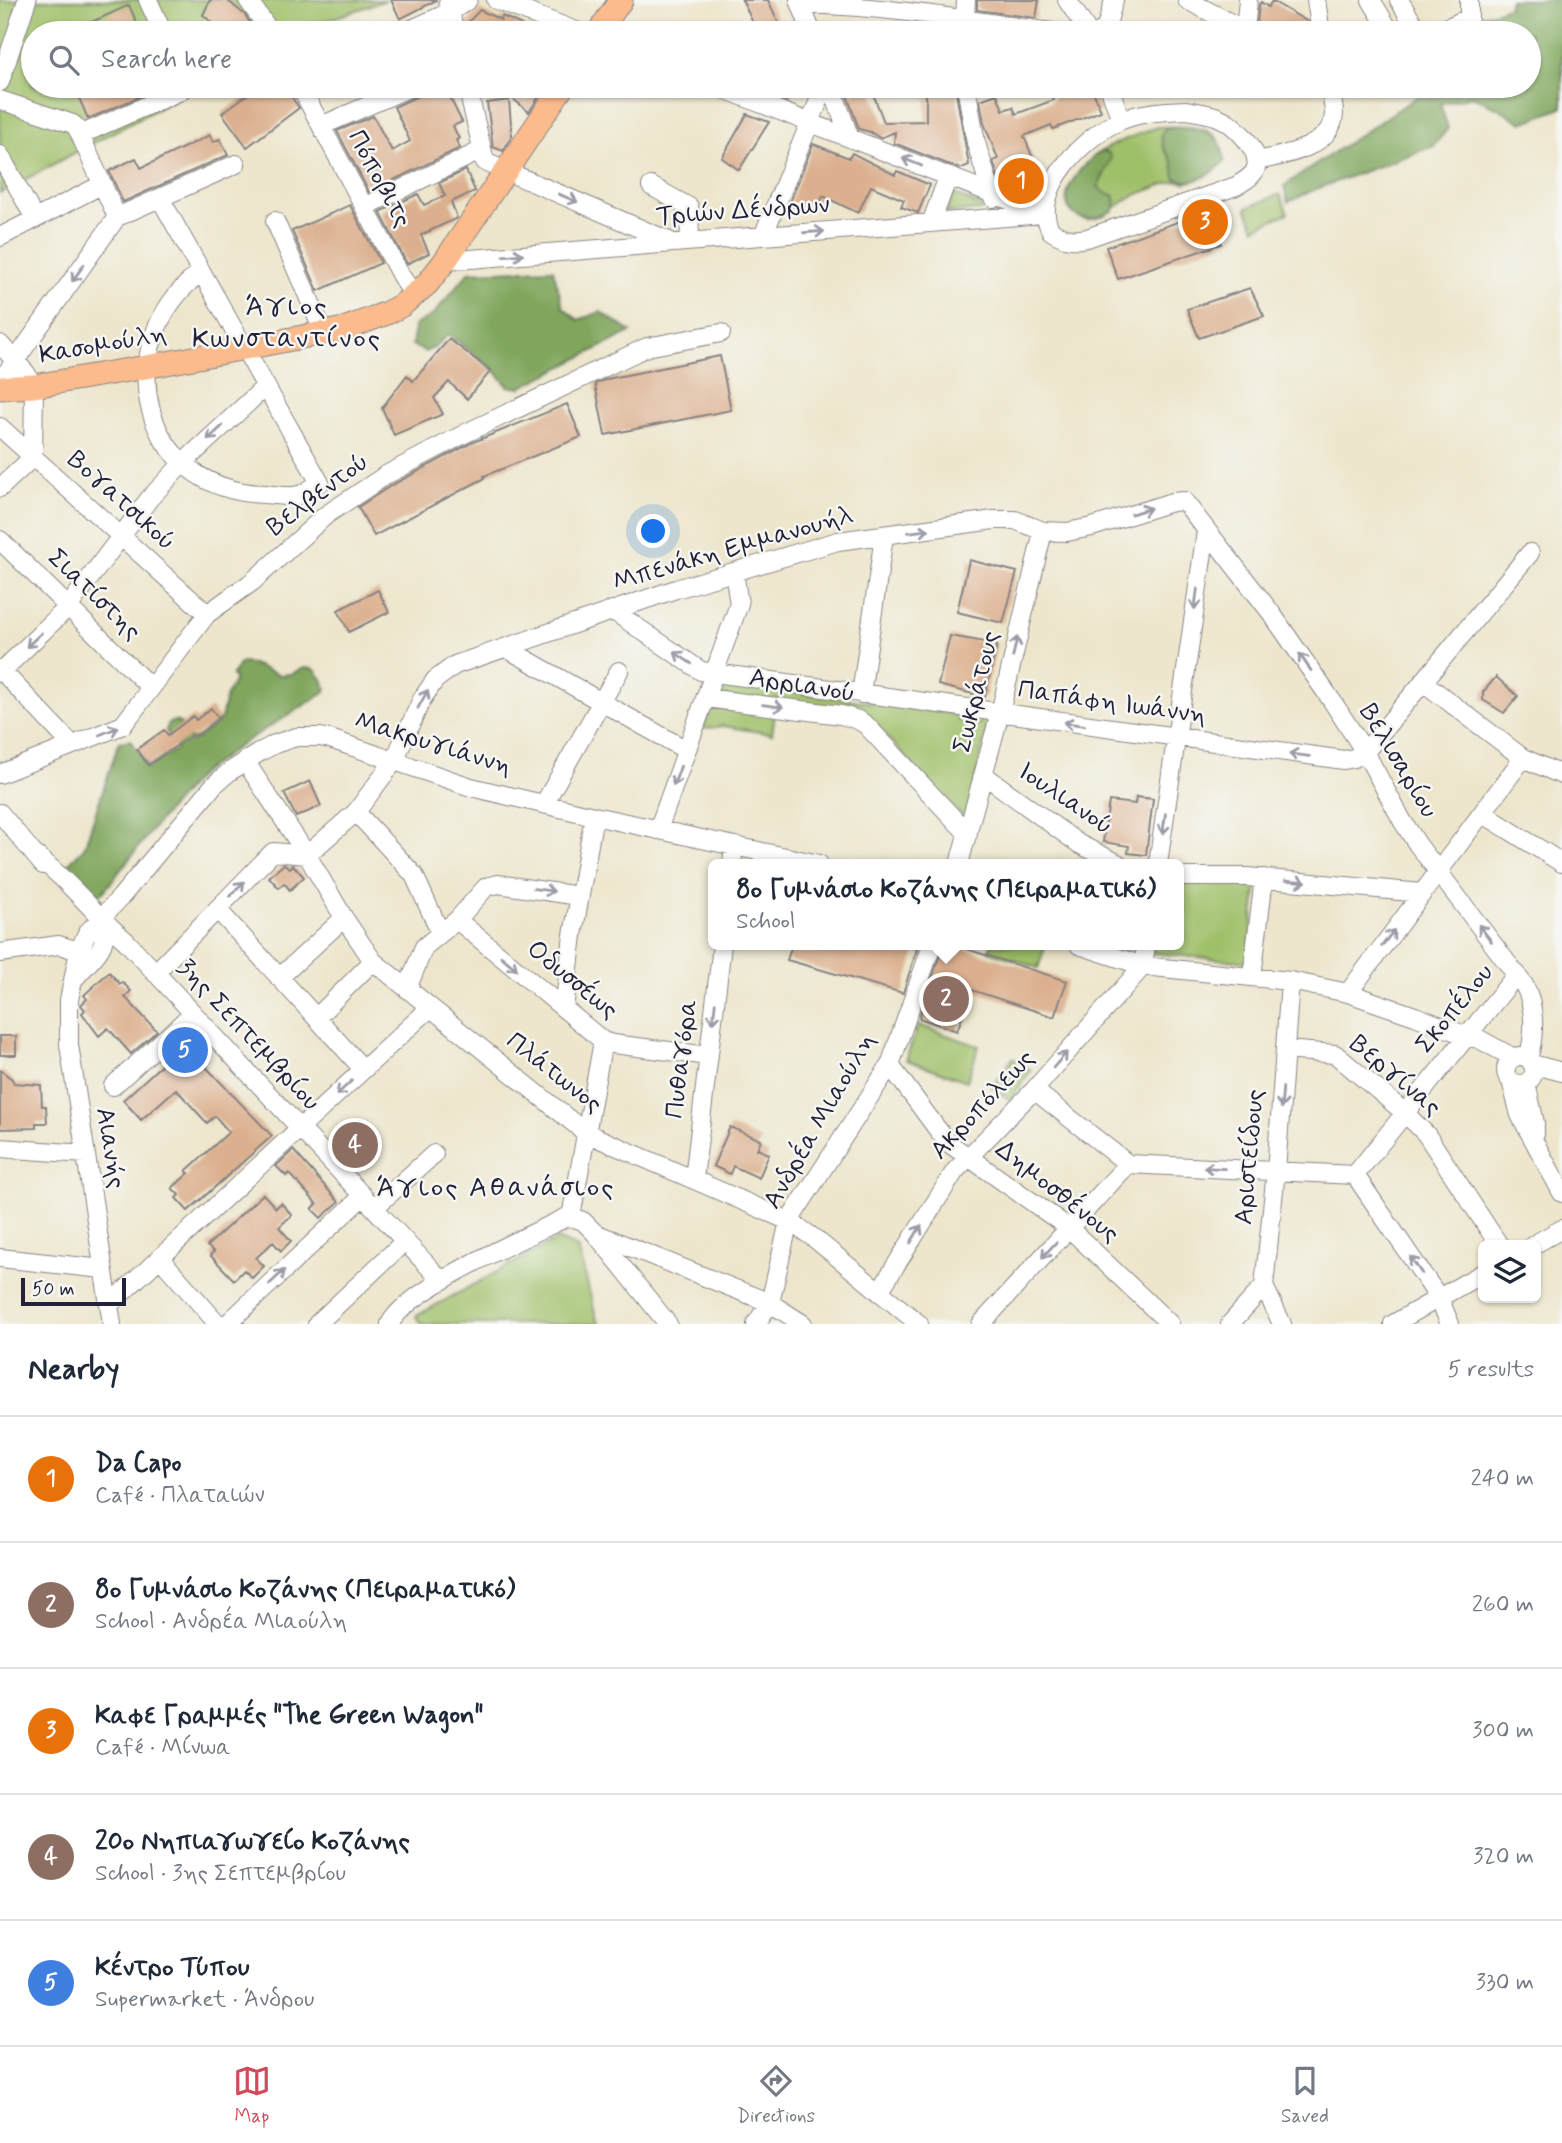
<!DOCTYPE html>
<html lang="en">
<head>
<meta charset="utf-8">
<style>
	body { margin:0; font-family:Mynerve,sans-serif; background:#f2f2f3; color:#1f2937 }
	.controls { position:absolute; right:21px; bottom:21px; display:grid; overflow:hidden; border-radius:10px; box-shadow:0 2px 5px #0004 }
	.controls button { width:63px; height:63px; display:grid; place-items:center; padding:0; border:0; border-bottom:2px solid #e0e1e3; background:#fff; color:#1f2937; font:35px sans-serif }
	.scale { position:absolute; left:21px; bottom:18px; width:105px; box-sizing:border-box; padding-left:7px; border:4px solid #22223b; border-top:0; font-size:19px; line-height:24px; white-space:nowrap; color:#22223b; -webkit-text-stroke:5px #f6f6f2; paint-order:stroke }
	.you { position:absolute; left:654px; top:532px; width:24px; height:24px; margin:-18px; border:5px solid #fff; border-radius:50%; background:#1a73e8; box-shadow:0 0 0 10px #1a73e833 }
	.badge { display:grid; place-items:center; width:46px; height:46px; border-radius:50%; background:#d1495b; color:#fff; font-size:23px; font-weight:700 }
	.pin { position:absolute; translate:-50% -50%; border:4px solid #fff; box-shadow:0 2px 7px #0006 }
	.popup { position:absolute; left:708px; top:859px; width:476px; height:91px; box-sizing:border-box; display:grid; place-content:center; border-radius:10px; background:#fff; filter:drop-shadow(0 2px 5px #0005); font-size:23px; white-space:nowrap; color:#747a83 }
	.popup b { font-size:26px; color:#1f2937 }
	.popup::after { content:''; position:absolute; left:50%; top:100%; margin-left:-14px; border:14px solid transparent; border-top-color:#fff }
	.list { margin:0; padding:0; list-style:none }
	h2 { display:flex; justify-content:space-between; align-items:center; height:91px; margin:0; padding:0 28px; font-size:30px }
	h2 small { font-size:23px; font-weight:400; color:#747a83 }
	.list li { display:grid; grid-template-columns:46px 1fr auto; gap:21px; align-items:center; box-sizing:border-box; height:126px; padding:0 28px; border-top:2px solid #e0e1e3 }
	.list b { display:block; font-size:26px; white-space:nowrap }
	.list p { margin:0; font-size:23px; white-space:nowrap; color:#747a83 }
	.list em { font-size:23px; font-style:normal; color:#747a83 }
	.icon { flex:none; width:38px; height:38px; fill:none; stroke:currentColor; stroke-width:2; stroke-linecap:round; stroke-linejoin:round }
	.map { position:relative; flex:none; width:1562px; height:1324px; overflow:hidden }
	.search { position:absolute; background:#fff; box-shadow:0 2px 5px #0004; left:21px; right:21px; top:21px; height:77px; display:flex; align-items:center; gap:18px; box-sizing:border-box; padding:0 24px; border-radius:38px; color:#747a83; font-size:26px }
	.sheet { height:721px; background:#fff }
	nav { display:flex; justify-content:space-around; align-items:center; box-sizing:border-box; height:98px; border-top:2px solid #e0e1e3; background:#fff; font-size:19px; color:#747a83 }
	nav a { display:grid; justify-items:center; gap:4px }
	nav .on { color:#d1495b }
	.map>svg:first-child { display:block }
</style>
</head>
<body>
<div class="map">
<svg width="1562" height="1324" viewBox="0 0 1562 1324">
	<rect width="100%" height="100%" fill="#f6f6f2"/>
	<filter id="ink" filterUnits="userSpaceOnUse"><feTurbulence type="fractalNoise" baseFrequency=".0143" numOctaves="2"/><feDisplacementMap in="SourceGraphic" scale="14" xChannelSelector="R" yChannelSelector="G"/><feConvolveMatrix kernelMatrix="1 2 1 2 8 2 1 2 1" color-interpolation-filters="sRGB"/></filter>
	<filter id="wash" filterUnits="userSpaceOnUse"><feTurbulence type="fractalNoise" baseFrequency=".00686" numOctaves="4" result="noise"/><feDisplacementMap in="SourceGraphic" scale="28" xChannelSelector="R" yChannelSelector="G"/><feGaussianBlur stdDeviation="1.57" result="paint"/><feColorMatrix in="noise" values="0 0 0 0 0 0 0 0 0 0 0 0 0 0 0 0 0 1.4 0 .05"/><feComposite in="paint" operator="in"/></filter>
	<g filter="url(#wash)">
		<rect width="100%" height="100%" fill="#ede6cc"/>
		<path fill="#9fbf67" stroke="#607051" stroke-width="2" d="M0 0H386L310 26 297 33H33V86H199L0 193Z
			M1157 127C1174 126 1206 124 1218 139 1222 146 1223 154 1225 161 1215 172 1204 179 1189 182 1185 183 1182 181 1178 181 1171 181 1134 195 1128 199 1115 207 1101 222 1084 219 1075 217 1068 210 1067 201 1066 194 1070 187 1073 181 1090 149 1126 139 1157 127Z
			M954 194 981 206 982 210 946 213Z
			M1280 194 1288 213 1255 228 1246 208Z
			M717 682 958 714V721L980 724 981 718 989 719 966 820 874 724 714 694Z
			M710 707 775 713 772 734 723 726 703 729Z
			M1179 882 1257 883 1248 962 1152 953 1153 945H1179Z
			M991 945H1037L1045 947 1038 968 989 951Z
			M918 1025 979 1046 967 1081 906 1060Z
			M1013 1058 1031 1070 1010 1100 992 1087Z
			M557 1239 578 1248 597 1320 600 1324H422L416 1316Z"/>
		<path fill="#7fa65c" stroke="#50644c" stroke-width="2" d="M1510 0H1562V108L1522 123 1498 108 1472 96 1440 104 1448 128 1434 146 1316 189 1288 202 1284 186 1433 86H1529V33H1473L1476 18 1508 7Z
			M1166 127C1199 128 1217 125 1225 161 1212 174 1194 187 1175 178L1173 163 1163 147 1161 136Z
			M1102 151 1109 153 1111 159 1098 187 1106 193 1114 195 1116 201 1114 210C1108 213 1101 217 1094 218 1086 220 1079 218 1073 213 1053 194 1086 161 1102 151Z
			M553 269 563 307 578 320 601 312 631 332 520 388 508 386 495 371 448 334 434 348 425 352 412 345 415 325 433 315 469 272Z
			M240 663 252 664 279 675 291 674 304 668 314 669 322 679 326 688 324 693 249 739 199 775 159 821 104 891 97 896 93 894 66 866 84 848 119 742 131 740 148 768 177 748 166 730 168 723 175 721 180 723 191 740 196 739 221 719 226 696 235 680 232 675Z"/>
		<g id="blocks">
			<path fill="#dcb08f" d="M210 0H227L245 15 250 23 241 33H225L203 15Z
				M391 0H437L400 19Z
				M742 0H768L782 30 774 33H758Z
				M977 0H1039L1036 18 977 10Z
				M1272 1 1308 22 1310 33H1268L1260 29 1257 24 1259 5 1261 2 1268 7Z
				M129 5 141 33H66L103 17Z
				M480 10 501 20 502 16 522 25 519 33H468L466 24Z
				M88 86H164L88 119 76 91Z
				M259 86H284L299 108 247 147 222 113Z
				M432 86H444L462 122 453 126 459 139 456 140 460 148 369 192 337 131 373 116 392 151 410 141 394 107 418 96 423 90Z
				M515 86H546L529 112 512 98Z
				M772 86H794L787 101 768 94Z
				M870 86 884 122 926 121V87H955L969 165 960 169 894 143 895 132 880 138 870 132 859 129 847 95Z
				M1066 86H1091L1101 111 1053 129 1051 125 1024 136 1034 161 1025 165 1029 175 1017 181 1019 187 1013 189 1006 187 1005 183 1001 185 993 161 998 159 984 123 980 100 997 94 1003 110 1013 107 1016 114 1054 100 1053 97 1068 91Z
				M509 100 512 136 503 151 493 147 487 103Z
				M747 114 769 122 739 170 722 158Z
				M210 135 213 142 220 139 228 155 123 202 109 171 136 158 141 168Z
				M813 144 849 158 852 153 895 175 897 171 930 185 918 213 901 207 904 200 871 186 858 213 823 196 818 209 803 203 801 210 789 205Z
				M466 170 475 191 451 202 457 218 421 235 429 253 407 264 380 212 418 194 424 205 445 196 439 183Z
				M350 205 381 263 318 291 292 231Z
				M1209 211 1221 244 1118 279 1106 247Z
				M1250 288 1264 316 1199 338 1187 309Z
				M449 339 491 371 467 399 449 382 434 398 443 414 394 435 382 408 407 375 413 381Z
				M720 356 731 410 605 435 595 384 607 379Z
				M567 404 581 437 484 476 485 478 374 536 358 507 392 485 471 443Z
				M969 560 1017 572 1003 623 957 612Z
				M378 590 389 612 349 632 338 610Z
				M950 636 997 644 985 697 938 685Z
				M1496 677 1518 696 1504 713 1483 700V692Z
				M211 708 219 719 193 738 191 736 148 765 137 749 164 730 168 735 193 716 196 720Z
				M310 781 321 806 296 817 284 793Z
				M1136 797 1153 799 1146 855 1128 853 1129 846 1103 842 1109 801 1135 804Z
				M284 864 290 868 293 865 304 877 290 890 284 883 279 888 269 877Z
				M792 945H904L917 949 903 993 787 960Z
				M943 945H954L1067 981 1054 1017 972 990 957 1031 919 1018Z
				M109 972 120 984 122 982 131 991 125 997 157 1031 131 1054 108 1028 99 1036 82 1013 85 1010 81 1005 87 999 84 995Z
				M0 1036H16V1055H0Z
				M182 1038 207 1066 206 1067 272 1136 188 1211 176 1198 179 1195 172 1188 189 1173 186 1171 229 1132 215 1116 207 1123 176 1089 141 1120 123 1100 167 1060 163 1055Z
				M0 1070 12 1079 14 1083 41 1085 42 1106H46L47 1123H36V1128L0 1129Z
				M730 1127 761 1140 757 1149 769 1154 759 1178 733 1166 730 1174 713 1166Z
				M293 1150 339 1202 321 1218 312 1209 317 1204 289 1173 286 1176 276 1166Z
				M263 1194 276 1208 281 1203 292 1215 279 1227 291 1241 281 1251 273 1242 256 1258 264 1266 252 1278 244 1270 234 1280 210 1255 214 1252 207 1246Z"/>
		</g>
	</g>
	<g filter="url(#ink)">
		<use href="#blocks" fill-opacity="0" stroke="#888484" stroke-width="2"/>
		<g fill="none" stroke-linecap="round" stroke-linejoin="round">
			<defs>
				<path id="minor" d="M148 0 163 33
					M248 0 271 33
					M496 0 581 33
					M799 0 812 33
					M1067 0 1089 33
					M1187 0 1250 33
					M1316 0 1321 33
					M1371 0 1391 33
					M1399 0 1419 33
					M448 3 455 33
					M801 4C887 6 975 21 1060 33
					M1245 30 1248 0
					M403 33 450 12 468 0
					M964 33 966 0
					M1098 33 1106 28 1114 0
					M1434 33 1469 18V0
					M0 82 27 0
					M300 86 401 276 414 295
					M467 86 485 161
					M716 86 1037 211
					M831 86 850 138
					M966 86 976 143 993 198
					M1109 86 1121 120
					M0 100 73 124 77 128 117 217
					M1186 110C1197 112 1208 113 1218 117 1233 123 1261 149 1256 168 1253 177 1244 181 1236 186L1087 238C1073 241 1063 239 1051 231 1028 191 1087 133 1122 120 1142 112 1164 111 1186 110Z
					M321 126 413 86
					M80 135 180 91 185 86
					M0 155 35 219
					M1257 161C1283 155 1332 148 1334 114 1334 105 1331 95 1329 86
					M485 162 669 241
					M651 186 689 207 690 242
					M160 198 320 483C314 486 308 491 302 494 292 498 275 495 265 494 139 491 107 344 201 272
					M364 207 482 150
					M275 221 324 333
					M931 223 948 177
					M763 236 825 86
					M0 237 103 184
					M445 261 1044 214
					M0 344 26 373 34 386 33 457 0 488
					M0 382 117 217 236 164
					M0 427 207 614
					M0 540 151 688
					M612 610 701 671 1344 760 1354 758 1365 752 1530 553
					M506 648 686 750
					M0 669 72 745
					M0 673 68 607 149 499 183 463 266 386
					M1423 682 1523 758 1562 775
					M861 694 884 536
					M705 698 841 715 858 720 866 725 968 834
					M245 761 307 855 344 918 373 961 586 1133 789 1221 814 1238 919 1324
					M0 774 123 725 207 614 252 582 326 515 386 475 466 433 647 347 721 333
					M984 775 1079 844 1119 864
					M544 804 619 671
					M356 812 414 875 440 932
					M0 813 43 865
					M1482 813 1562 863
					M658 830 739 604 734 572
					M37 856C70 882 94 914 126 941L442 1281
					M732 864 734 846
					M959 864 1000 713 1043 531
					M1158 864 1206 531
					M1179 877H1247L1422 893
					M217 909 363 1069
					M457 920 603 1041 613 1044 709 1056
					M1079 945 1143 966 1290 981 1348 993 1415 1016 1467 1036 1479 1039 1514 1058
					M0 953 59 945 79 951
					M155 973 273 852 307 855 356 812 394 761 422 699 435 680 455 665 676 589 838 541 994 520H1015L1043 531 1067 532 1092 527 1172 502 1184 501 1272 614 1332 701 1365 752 1403 822 1418 845 1524 985C1536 1006 1535 1036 1528 1059
					M76 977C92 957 113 947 100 919
					M1252 977 1264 878
					M279 978 344 918
					M407 989 424 947 457 920 486 887 498 884 579 896
					M1348 993 1523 758
					M564 1009 573 935 594 816
					M316 1018 373 961
					M1285 1050 1335 1054 1405 1113 1426 1134 1499 1245
					M1506 1070a14 14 0 1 1 28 0a14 14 0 1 1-28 0Z
					M1532 1064 1562 1072
					M890 1065 938 1130 950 1144 1069 1228 1170 1324
					M1511 1081 1520 1115 1562 1193
					M1526 1083 1535 1123V1134
					M113 1086 193 1013
					M1034 1090 1128 1164 1355 1175
					M0 1148 85 1154
					M1355 1175 1517 974
					M1355 1175 1439 1298 1450 1324
					M694 1179 722 945
					M374 1208 434 1154
					M571 1217 603 1041
					M571 1217 583 1221 595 1233 668 1324
					M595 1233 770 1303 803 1324
					M1533 1245 1562 1229
					M0 1258 103 1269
					M160 1258 218 1324
					M1264 1286 1282 1324
					M879 1292 955 1171 1034 1090 1143 966 1146 945
					M109 1305 430 1008
					M112 1324 69 1045V1000L79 951 87 933 120 898 214 785 229 772 260 752 275 744 296 737H320L330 739 471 787 509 796 594 816 819 864
					M227 1324 363 1196
					M317 1324 405 1241
					M390 1324C404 1291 528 1236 565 1218L571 1217
					M756 1324 770 1303 789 1221 890 1065 932 945
					M981 1324 1128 1164
					M1230 1324 1264 1286 1276 1171 1290 981
					M1393 1324 1483 1273"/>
				<path id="major" d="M598 33 621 0
					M0 388 34 386 146 367 344 329 387 313 402 305 427 284 445 261 563 86"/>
			</defs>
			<use href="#minor" stroke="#888484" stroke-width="20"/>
			<use href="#major" stroke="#888484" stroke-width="25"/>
			<use href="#minor" stroke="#fff" stroke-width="18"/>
			<use href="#major" stroke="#fbbb8d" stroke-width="23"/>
		</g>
		<defs><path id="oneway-shaft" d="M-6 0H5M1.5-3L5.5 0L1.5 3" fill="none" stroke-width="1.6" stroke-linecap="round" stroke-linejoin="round" transform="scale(1.75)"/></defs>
		<g stroke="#9c9ca7">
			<use href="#oneway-shaft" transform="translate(912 162) rotate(-158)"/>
			<use href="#oneway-shaft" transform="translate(568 198) rotate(23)"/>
			<use href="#oneway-shaft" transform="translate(814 232) rotate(-4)"/>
			<use href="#oneway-shaft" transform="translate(513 255) rotate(-5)"/>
			<use href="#oneway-shaft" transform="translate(78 273) rotate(125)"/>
			<use href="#oneway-shaft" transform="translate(215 433) rotate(137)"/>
			<use href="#oneway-shaft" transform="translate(1141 511) rotate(-17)"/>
			<use href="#oneway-shaft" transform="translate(919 531) rotate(-8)"/>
			<use href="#oneway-shaft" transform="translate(1196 599) rotate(98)"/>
			<use href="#oneway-shaft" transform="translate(34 640) rotate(136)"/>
			<use href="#oneway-shaft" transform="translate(1015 647) rotate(-77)"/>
			<use href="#oneway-shaft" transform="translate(683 658) rotate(-146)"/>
			<use href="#oneway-shaft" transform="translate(1305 662) rotate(-125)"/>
			<use href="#oneway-shaft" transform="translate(423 699) rotate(-61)"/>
			<use href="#oneway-shaft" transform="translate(773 706) rotate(7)"/>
			<use href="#oneway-shaft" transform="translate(1074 724) rotate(-172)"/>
			<use href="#oneway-shaft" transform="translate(109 731) rotate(-22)"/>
			<use href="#oneway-shaft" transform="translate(1299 755) rotate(-172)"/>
			<use href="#oneway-shaft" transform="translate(677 776) rotate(110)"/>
			<use href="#oneway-shaft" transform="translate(1164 824) rotate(98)"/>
			<use href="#oneway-shaft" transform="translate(1296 881) rotate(5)"/>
			<use href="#oneway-shaft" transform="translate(237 889) rotate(-46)"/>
			<use href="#oneway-shaft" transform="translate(544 890) rotate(8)"/>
			<use href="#oneway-shaft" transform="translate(1485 933) rotate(-128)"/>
			<use href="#oneway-shaft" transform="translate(1388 938) rotate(-53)"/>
			<use href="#oneway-shaft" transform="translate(509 963) rotate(40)"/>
			<use href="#oneway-shaft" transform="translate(714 1013) rotate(97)"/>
			<use href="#oneway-shaft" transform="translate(1060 1060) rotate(-49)"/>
			<use href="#oneway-shaft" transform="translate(344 1088) rotate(137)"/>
			<use href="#oneway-shaft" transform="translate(1282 1098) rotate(94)"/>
			<use href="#oneway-shaft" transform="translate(1214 1168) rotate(-177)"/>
			<use href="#oneway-shaft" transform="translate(916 1234) rotate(-59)"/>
			<use href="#oneway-shaft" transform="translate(1049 1250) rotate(133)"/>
			<use href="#oneway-shaft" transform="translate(1416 1265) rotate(-124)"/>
			<use href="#oneway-shaft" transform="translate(277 1277) rotate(-43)"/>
		</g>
	</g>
	<g text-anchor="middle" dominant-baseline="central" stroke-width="5" stroke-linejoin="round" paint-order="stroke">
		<g font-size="26" fill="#22223b" stroke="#f6f6f2">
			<text transform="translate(379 179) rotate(62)">Πόποβιτς</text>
			<text transform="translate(743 211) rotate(-4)">Τριών Δένδρων</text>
			<text transform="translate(103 345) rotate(-10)">Κασομούλη</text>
			<text transform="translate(318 495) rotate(-37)">Βελβεντού</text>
			<text transform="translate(121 501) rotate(42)">Βογατσικού</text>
			<text transform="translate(733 549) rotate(-16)">Μπενάκη Εμμανουήλ</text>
			<text transform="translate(94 595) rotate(44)">Σιατίστης</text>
			<text transform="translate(802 686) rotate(9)">Αρριανού</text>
			<text transform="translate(977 692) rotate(-76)">Σωκράτους</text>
			<text transform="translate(1112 703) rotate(8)">Παπάφη Ιωάννη</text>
			<text transform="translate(433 744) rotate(17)">Μακρυγιάννη</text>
			<text transform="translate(1398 761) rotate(59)">Βελισαρίου</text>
			<text transform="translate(1065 799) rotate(34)">Ιουλιανού</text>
			<text transform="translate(572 980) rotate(39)">Οδυσσέως</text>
			<text transform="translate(1455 1009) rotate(-51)">Σκοπέλου</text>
			<text transform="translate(248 1035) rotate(47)">3ης Σεπτεμβρίου</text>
			<text transform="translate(682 1059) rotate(-83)">Πυθαγόρα</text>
			<text transform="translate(554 1073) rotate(38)">Πλάτωνος</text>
			<text transform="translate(1395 1076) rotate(40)">Βεργίνας</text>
			<text transform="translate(983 1105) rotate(-47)">Ακροπόλεως</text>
			<text transform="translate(820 1121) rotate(-60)">Ανδρέα Μιαούλη</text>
			<text transform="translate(110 1148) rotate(81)">Αιανής</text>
			<text transform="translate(1250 1157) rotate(-85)">Αριστείδους</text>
			<text transform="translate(1057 1192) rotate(38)">Δημοσθένους</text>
		</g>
		<g font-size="28" letter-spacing="2" fill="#22223b" stroke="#f6f6f2">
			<text x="287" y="307">Άγιος<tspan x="287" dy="32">Κωνσταντίνος</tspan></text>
			<text x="496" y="1188">Άγιος Αθανάσιος</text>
		</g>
	</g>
</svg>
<div class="controls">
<button><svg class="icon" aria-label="layers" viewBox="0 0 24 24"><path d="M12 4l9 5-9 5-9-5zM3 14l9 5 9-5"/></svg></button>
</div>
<div class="scale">50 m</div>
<div class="you"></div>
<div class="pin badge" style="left:1021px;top:181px;background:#e8710a">1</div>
<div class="pin badge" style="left:946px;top:999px;background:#8d6e63">2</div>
<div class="popup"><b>8ο Γυμνάσιο Κοζάνης (Πειραματικό)</b>School</div>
<div class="pin badge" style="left:1205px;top:222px;background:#e8710a">3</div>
<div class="pin badge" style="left:355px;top:1145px;background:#8d6e63">4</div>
<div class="pin badge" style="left:185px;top:1050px;background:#3f7fe0">5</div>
<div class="search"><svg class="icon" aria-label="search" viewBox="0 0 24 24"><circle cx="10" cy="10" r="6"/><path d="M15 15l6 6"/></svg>Search here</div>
</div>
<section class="sheet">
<h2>Nearby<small>5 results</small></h2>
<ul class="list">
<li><span class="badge" style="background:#e8710a">1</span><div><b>Da Capo</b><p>Café · Πλαταιών</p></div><em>240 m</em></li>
<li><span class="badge" style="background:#8d6e63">2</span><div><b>8ο Γυμνάσιο Κοζάνης (Πειραματικό)</b><p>School · Ανδρέα Μιαούλη</p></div><em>260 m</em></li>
<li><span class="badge" style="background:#e8710a">3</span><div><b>Καφε Γραμμές &quot;The Green Wagon&quot;</b><p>Café · Μίνωα</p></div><em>300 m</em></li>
<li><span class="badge" style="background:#8d6e63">4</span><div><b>20ο Νηπιαγωγείο Κοζάνης</b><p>School · 3ης Σεπτεμβρίου</p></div><em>320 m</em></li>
<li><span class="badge" style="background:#3f7fe0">5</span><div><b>Κέντρο Τύπου</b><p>Supermarket · Άνδρου</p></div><em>330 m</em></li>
</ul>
</section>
<nav>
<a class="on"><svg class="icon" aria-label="map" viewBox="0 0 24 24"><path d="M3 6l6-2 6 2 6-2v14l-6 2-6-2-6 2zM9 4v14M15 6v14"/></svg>Map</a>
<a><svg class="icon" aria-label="directions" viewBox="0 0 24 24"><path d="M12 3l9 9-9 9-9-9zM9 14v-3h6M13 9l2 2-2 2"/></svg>Directions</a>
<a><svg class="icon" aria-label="saved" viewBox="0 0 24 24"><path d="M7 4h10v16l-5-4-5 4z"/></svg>Saved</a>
</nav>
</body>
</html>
